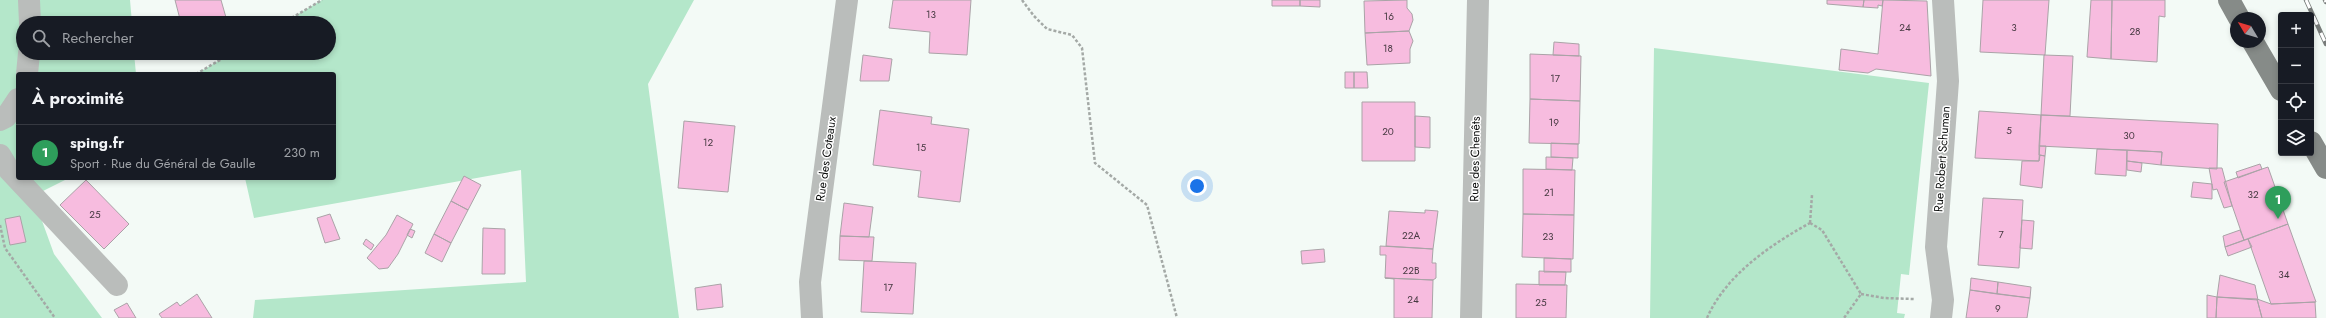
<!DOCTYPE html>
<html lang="fr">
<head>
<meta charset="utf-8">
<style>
	body { margin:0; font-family:Jost,sans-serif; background:#242831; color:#f1f3f6 }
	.controls { position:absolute; right:12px; top:12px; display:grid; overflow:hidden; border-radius:4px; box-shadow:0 2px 6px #0003 }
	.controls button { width:36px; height:36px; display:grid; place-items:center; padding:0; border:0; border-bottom:1px solid #363941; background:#171b24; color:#f1f3f6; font:20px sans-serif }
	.compass { position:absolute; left:2230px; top:12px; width:36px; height:36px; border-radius:50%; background:#171b24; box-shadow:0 2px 6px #0003; rotate:308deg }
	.you { position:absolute; left:1197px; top:186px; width:14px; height:14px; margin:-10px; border:3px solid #fff; border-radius:50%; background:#1a73e8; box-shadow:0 0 0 6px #1a73e833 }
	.badge { display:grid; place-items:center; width:26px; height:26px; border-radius:50%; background:#d93025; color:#fff; font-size:13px; font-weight:700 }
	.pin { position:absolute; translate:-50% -33px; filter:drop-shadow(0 1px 2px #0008) }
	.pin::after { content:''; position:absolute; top:21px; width:14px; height:12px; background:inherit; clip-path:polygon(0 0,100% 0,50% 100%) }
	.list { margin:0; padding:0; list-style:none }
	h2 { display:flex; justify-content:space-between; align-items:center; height:52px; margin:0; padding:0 16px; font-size:17px }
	h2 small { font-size:13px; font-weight:400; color:#9ea1a6 }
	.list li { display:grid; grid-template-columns:26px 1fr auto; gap:12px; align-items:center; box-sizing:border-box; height:56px; padding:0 16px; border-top:1px solid #363941 }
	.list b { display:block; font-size:15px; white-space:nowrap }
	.list p { margin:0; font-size:13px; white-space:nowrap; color:#9ea1a6 }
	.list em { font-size:13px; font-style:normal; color:#9ea1a6 }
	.icon { flex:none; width:22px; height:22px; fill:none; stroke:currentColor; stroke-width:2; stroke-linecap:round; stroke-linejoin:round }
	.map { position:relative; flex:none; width:2326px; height:318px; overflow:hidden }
	.search { position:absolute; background:#171b24; box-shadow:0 2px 6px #0003; left:16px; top:16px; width:320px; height:44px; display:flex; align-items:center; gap:10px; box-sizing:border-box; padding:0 14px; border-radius:22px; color:#9ea1a6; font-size:15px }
	.panel { position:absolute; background:#171b24; box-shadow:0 2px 6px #0003; left:16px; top:72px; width:320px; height:108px; border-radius:4px }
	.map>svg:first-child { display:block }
</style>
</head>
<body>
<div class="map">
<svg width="2326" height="318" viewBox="0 0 2326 318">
	<rect width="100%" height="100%" fill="#f3faf6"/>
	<path fill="#b4e7ca" d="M0 0H130L132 23H23V53H134L136 74H18V178H69L33 196 54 254 102 318H0Z
		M322 0H694L648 84 679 318H253L255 300 526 282 521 170 254 218 245 178H334V74H196L232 53H329V23H283Z
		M1654 48 1929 83 1909 275 1901 274 1897 313 1905 314 1904 318H1650Z"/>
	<path fill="#f7bcdf" stroke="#aaa3a7" d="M175 0H221L227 21 181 23Z
		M893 0H971L967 55 929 53 930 32 889 28Z
		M1272 0H1300V6H1272Z
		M1300 0H1320V7L1300 6Z
		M1407 0V8L1412 14 1413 20 1409 31 1365 33 1364 1Z
		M1827 0H1864L1863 7 1827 4Z
		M1864 0H1883L1882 6 1878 5V8L1863 7Z
		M1883 0 1927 1 1931 76 1876 69 1868 73 1839 70 1841 49 1878 54Z
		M1983 0H2049L2045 55 1980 52Z
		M2091 0H2112L2111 59 2087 57Z
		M2112 0H2165V17L2159 16 2157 62 2111 59Z
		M1409 31 1413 41 1410 49V63L1367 65 1365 33Z
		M1554 42 1579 44V56L1553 55Z
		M1530 54 1581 56 1580 101 1530 99Z
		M863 55 892 59 889 81H860Z
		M2044 55 2073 56 2070 116 2041 115Z
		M1345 72H1354V88H1345Z
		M1354 72H1367L1368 88H1354Z
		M1530 99 1580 101 1579 144 1529 143Z
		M1362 102H1415V161H1362Z
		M880 110 932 117 931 124 969 129 960 202 918 197 921 171 873 165Z
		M1979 111 2041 115 2039 161 1975 158Z
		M2041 115 2218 124 2217 169 2161 165 2162 152 2039 146Z
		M1415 116 1430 117V148L1415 147Z
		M684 121 735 126 728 192 678 188Z
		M1551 143 1578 144V158L1551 157Z
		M2039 146H2046L2045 156 2039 155Z
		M2097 149 2127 150 2126 176 2095 174Z
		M2127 150 2162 152 2161 165 2127 161Z
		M2040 155 2045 156 2042 188 2020 185 2022 161H2039Z
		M1546 157 1573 158 1572 170 1546 169Z
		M2127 161 2142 163 2141 172 2127 170Z
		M2260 164 2262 169 2238 178 2236 172Z
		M2268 167 2288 224 2244 240 2224 182Z
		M2209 168H2222L2232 206 2224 208 2217 189 2213 190Z
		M1523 169 1575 170 1574 215 1523 214Z
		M464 176 481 185 468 210 451 201Z
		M86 180 129 224 104 249 60 205Z
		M2193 182 2212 184V199L2191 197Z
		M1983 198 2023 200 2019 268 1978 265Z
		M451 201 468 210 451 243 434 234Z
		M844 203 873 207 869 237 840 236Z
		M1425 210 1438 211 1433 249 1386 246 1389 211 1425 213Z
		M330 214 340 239 325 243 317 218Z
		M1523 214 1574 215 1573 259 1522 257Z
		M397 215 413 224 398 254 388 268 379 269 367 258 386 235Z
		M20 216 26 242 10 245 5 219Z
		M2022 220 2034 221 2032 249 2020 248Z
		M2288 224 2316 302 2271 304 2248 239Z
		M483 228 505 229V274H482Z
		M410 229 415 231 412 238 407 235Z
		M2240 230 2244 240 2225 247 2223 236Z
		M434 234 451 243 442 262 425 253Z
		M840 236 874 237 872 261 839 260Z
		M366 239 374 245 371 250 363 244Z
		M2248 239 2252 247 2228 256 2225 247Z
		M1380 246 1433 249 1432 263H1436V278L1433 280 1385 278 1386 255H1380Z
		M1324 249 1325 262 1302 264 1301 251Z
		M1544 258 1571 259V272H1544Z
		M864 261 916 263 913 314 861 312Z
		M1539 271 1566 272 1565 285H1539Z
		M2220 275 2255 285 2258 300 2217 297Z
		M1385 278 1433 280 1432 318H1394V279Z
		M1971 278 1998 282 1997 294 1970 290Z
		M1998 282 2031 287 2030 298 1997 294Z
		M721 284 723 307 697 310 695 288Z
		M1516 284 1567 285 1566 318H1516Z
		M1970 290 2030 298 2027 318H1966Z
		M197 294 212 318H162L159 314 177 302 180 306Z
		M2207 295 2217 297 2216 318H2207Z
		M2217 297 2257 299 2262 318H2216Z
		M2257 299 2271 304 2315 302 2316 318H2262Z
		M127 303 136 318H119L114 310Z"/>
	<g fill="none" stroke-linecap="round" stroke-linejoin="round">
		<path stroke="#a4a9a6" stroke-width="2.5" stroke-dasharray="3 2" stroke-linecap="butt" d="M1022 0 1034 16 1047 29 1072 35 1082 48 1095 163 1147 205 1177 318
			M283 23 322 0
			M196 74 232 53
			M1810 223 1822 230 1861 294 1844 318
			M1810 223 1812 195
			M0 225 5 248 55 318
			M1861 294 1884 298 1914 299
			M1707 318C1726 275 1770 245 1810 223"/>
		<path stroke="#babdbb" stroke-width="22" d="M29 0 30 23
			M27 74 29 53
			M0 120 6 117 18 99
			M0 155 9 170 117 285
			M812 318 810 282 847 0
			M1471 318 1478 0
			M1941 318 1943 300 1936 247 1948 81 1943 0"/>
		<path stroke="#868b88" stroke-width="22" d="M2229 0 2239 18
			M2253 42 2281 90
			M2311 142 2326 168"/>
		<defs>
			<path id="rail" d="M2306 0 2326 44
				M2325 0 2326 2"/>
		</defs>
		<use href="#rail" stroke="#777b79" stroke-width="4.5"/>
		<use href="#rail" stroke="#fff" stroke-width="3" stroke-dasharray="9" stroke-linecap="butt"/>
	</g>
	<g text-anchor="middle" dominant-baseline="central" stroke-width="3" stroke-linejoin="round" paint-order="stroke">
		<g font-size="10" fill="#473a42">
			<text x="931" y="14">13</text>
			<text x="1389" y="16">16</text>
			<text x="1905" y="27">24</text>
			<text x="2014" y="27">3</text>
			<text x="2135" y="31">28</text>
			<text x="1388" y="48">18</text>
			<text x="1555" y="78">17</text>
			<text x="1554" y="122">19</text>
			<text x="2009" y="130">5</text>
			<text x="1388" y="131">20</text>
			<text x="2129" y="135">30</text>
			<text x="708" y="142">12</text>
			<text x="921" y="147">15</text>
			<text x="1549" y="192">21</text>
			<text x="2253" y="194">32</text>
			<text x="95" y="214">25</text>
			<text x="2001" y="234">7</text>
			<text x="1411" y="235">22A</text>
			<text x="1548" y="236">23</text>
			<text x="1411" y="270">22B</text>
			<text x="2284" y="274">34</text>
			<text x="888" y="287">17</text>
			<text x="1413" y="299">24</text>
			<text x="1541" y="302">25</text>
			<text x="1998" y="308">9</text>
		</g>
		<g font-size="12" fill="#0c0e0d" stroke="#fff">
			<text transform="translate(826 159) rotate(-82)">Rue des Coteaux</text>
			<text transform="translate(1475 159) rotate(-89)">Rue des Chenêts</text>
			<text transform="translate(1942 159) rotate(-86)">Rue Robert Schuman</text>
		</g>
	</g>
</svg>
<div class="controls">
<button>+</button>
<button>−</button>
<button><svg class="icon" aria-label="locate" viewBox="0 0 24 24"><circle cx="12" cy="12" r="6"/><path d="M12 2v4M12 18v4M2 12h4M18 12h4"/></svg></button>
<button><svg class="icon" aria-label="layers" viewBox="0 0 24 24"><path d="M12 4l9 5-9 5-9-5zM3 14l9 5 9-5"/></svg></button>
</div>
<svg class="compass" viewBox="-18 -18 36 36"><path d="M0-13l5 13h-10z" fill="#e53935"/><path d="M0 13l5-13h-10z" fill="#9ea1a6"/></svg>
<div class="you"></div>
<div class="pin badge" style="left:2278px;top:219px;background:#2e9e5b">1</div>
<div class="search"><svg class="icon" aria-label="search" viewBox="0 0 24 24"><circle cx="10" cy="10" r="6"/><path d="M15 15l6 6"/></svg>Rechercher</div>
<section class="panel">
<h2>À proximité<small></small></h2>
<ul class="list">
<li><span class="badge" style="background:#2e9e5b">1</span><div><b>sping.fr</b><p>Sport · Rue du Général de Gaulle</p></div><em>230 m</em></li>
</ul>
</section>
</div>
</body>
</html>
